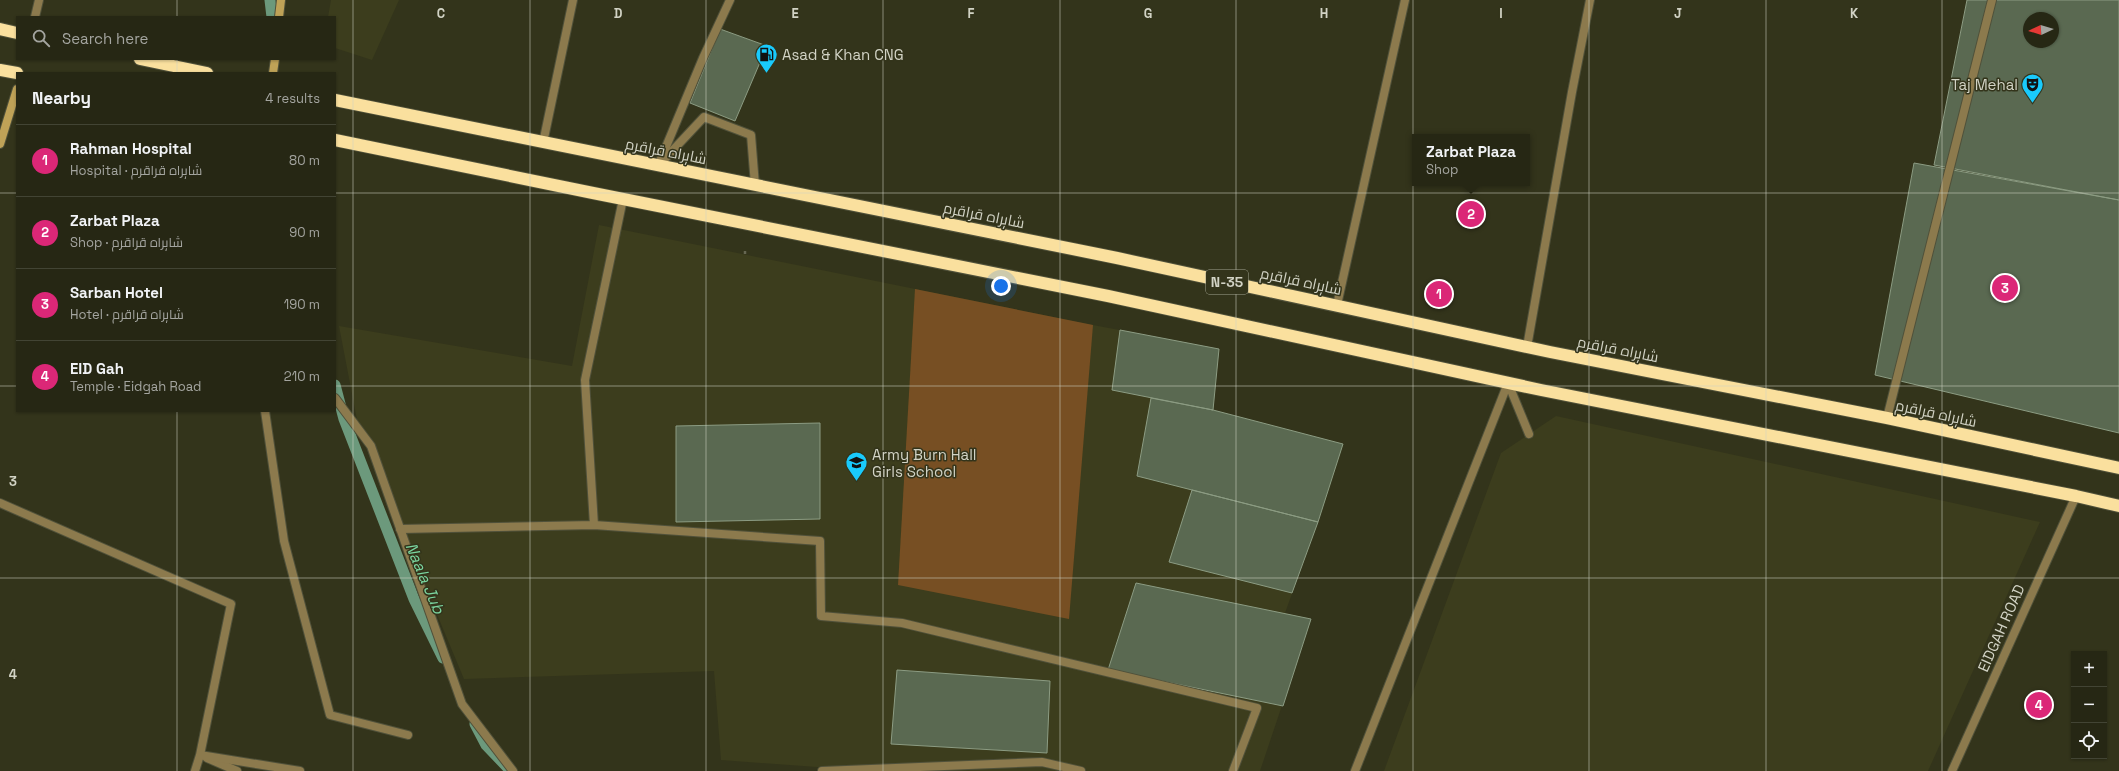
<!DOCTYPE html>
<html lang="en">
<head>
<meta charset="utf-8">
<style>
	body { margin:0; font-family:"Space Grotesk",Cairo,sans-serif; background:#323322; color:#f1f3f6 }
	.controls { position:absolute; right:12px; bottom:12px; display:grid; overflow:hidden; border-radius:0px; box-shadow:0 1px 3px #0004 }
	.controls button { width:36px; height:36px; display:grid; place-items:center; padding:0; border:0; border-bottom:1px solid #424434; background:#262714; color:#f1f3f6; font:20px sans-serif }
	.compass { position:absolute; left:2023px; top:12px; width:36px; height:36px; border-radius:50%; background:#262714; box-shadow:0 1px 3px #0004; rotate:266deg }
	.you { position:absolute; left:1001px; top:286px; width:14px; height:14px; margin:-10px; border:3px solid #fff; border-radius:50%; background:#1a73e8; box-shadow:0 0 0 6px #1a73e833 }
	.badge { display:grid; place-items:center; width:26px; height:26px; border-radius:50%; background:#db2777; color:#fff; font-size:13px; font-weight:700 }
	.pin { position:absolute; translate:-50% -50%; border:2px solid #fff; box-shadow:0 1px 4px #0006 }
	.popup { position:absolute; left:1412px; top:134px; width:118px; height:52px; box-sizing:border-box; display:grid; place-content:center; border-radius:0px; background:#262714; filter:drop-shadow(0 1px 3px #0005); font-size:13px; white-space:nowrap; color:#a4a5a0 }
	.popup b { font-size:15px; color:#f1f3f6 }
	.popup::after { content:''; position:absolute; left:50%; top:100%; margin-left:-8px; border:8px solid transparent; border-top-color:#262714 }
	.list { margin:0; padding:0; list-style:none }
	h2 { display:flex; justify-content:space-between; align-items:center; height:52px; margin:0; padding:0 16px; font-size:17px }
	h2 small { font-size:13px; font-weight:400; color:#a4a5a0 }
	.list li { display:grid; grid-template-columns:26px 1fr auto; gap:12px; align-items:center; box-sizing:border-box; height:72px; padding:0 16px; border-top:1px solid #424434 }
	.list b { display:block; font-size:15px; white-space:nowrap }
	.list p { margin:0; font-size:13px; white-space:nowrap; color:#a4a5a0 }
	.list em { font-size:13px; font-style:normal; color:#a4a5a0 }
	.icon { flex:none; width:22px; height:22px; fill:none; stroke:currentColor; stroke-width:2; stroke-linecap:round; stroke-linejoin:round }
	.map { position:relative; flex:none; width:2119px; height:771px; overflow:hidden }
	.search { position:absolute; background:#262714; box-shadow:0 1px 3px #0004; left:16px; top:16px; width:320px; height:44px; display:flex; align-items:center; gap:10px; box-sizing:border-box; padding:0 14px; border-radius:0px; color:#a4a5a0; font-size:15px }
	.panel { position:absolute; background:#262714; box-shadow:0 1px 3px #0004; left:16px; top:72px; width:320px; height:340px; border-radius:0px }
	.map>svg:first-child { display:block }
</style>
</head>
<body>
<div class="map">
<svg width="2119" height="771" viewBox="0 0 2119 771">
	<rect width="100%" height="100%" fill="#33341b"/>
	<path fill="#3c3d1d" d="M331 0H399L372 60 335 48V17H328Z
		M599 225 1093 325 1219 349 1213 410 1343 444 1318 522 1285 613 1311 619 1260 771H872L721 760 714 671 464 679 358 425 339 326 572 366Z
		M1556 416 2040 522 1928 771H1384L1501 453Z"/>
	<path fill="#774f23" d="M915 289 1093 325 1069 619 898 585Z"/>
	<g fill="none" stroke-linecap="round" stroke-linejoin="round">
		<path stroke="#6c997c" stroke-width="11" d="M270 0 272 17
			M335 385 344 419 414 599 443 658
			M475 724 486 745 509 769"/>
	</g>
	<path fill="#5a6951" stroke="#8c9c83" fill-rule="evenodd" d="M1967 0H2119V200L1934 165ZM2029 18H2053V42H2029Z
		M720 29 767 46 735 121 690 103Z
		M1914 163 2119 200V433L1875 375Z
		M1120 330 1219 349 1213 410 1112 390Z
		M1151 398 1213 410 1343 444 1318 522 1137 476Z
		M820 423V519L676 522V426Z
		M1192 490 1318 522 1292 593 1169 562Z
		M1136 583 1311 619 1283 706 1108 670Z
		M897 670 1050 681 1047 753 891 744Z"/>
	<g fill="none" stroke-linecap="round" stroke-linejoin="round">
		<defs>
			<path id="lane" d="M35 17 39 0
				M659 165 704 117 751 135 755 185
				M1508 383 1529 434
				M265 411 284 541 330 715 408 735
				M594 525 585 380 623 199
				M400 529 594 525 820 541 821 616 902 623 1257 708 1233 771
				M207 758 237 771
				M822 771 1042 762 1081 771"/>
			<path id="street" d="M543 143 573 0
				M658 166 703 58 730 0
				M1337 305 1405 0
				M1527 347 1572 92 1590 0
				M335 398 371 446 462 704 513 771
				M1887 418 1992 0
				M0 503 231 604 200 755 300 771
				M195 771 200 755
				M1355 771 1508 383
				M1952 771 2076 496"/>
			<path id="secondary" d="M279 17 281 0
				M273 73 275 59
				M0 144 17 89"/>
			<path id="highway" d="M0 29 17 33
				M140 59 207 73
				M0 70 17 73
				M335 100 1117 258 1550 352 1887 418 2119 468
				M335 140 593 193 1108 296 1541 390 2076 496 2119 506"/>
		</defs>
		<use href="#lane" stroke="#50513a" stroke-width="10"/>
		<use href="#street" stroke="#50513a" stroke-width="10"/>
		<use href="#secondary" stroke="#50513a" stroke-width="10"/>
		<use href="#highway" stroke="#50513a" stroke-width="14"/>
		<path stroke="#666752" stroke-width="2.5" stroke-dasharray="3 3" stroke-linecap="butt" d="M745 254V249"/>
		<use href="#lane" stroke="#8c7a4d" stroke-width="8"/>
		<use href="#street" stroke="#8c7a4d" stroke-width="8"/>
		<use href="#secondary" stroke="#bfa257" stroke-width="8"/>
		<use href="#highway" stroke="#fae09e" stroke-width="12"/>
	</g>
	<path fill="none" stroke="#d2d3c5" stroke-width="1" stroke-opacity="0.55" d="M177 0V17M353 0V771M530 0V771M706 0V771M883 0V771M1060 0V771M1236 0V771M1413 0V771M1589 0V771M1766 0V771M1942 0V771M177 59V73M0 193H17M335 193H2119M0 386H17M335 386H2119M177 411V771M0 578H2119"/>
	<defs>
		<symbol id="fuel-pin" viewBox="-11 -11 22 30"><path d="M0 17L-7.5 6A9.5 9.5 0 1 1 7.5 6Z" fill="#19cafc" stroke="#33341b"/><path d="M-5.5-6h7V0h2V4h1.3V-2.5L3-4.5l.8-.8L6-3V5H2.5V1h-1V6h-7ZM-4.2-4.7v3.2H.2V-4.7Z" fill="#111"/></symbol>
		<symbol id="theatre-pin" viewBox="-11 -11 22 30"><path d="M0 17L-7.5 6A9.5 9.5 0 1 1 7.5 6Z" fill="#19cafc" stroke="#33341b"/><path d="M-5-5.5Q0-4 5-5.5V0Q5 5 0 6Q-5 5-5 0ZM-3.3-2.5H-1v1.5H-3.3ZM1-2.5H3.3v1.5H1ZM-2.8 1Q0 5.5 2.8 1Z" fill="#111"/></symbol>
		<symbol id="school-pin" viewBox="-11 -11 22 30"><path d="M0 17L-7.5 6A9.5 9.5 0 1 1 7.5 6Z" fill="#19cafc" stroke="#33341b"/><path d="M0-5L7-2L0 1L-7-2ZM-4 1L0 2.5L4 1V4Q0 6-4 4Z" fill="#111"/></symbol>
	</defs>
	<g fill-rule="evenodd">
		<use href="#fuel-pin" x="754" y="42" width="25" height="34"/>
		<use href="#theatre-pin" x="2020" y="72" width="25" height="34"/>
		<use href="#school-pin" x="844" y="450" width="25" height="34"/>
	</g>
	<g text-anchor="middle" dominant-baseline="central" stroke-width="3" stroke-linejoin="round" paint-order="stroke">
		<rect fill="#33341b" stroke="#a2a392" stroke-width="1" x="1206" y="270" width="42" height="24" rx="3"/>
		<g font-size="14" font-weight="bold" fill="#d2d3c5">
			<text x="1227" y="282">N-35</text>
		</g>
		<g font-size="15" fill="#d2d3c5" stroke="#33341b" text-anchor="start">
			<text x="782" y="54">Asad &amp; Khan CNG</text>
			<text x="2018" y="84" text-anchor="end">Taj Mehal</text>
			<text x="872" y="454">Army Burn Hall<tspan x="872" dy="17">Girls School</tspan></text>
		</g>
		<g font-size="15" fill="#d2d3c5" stroke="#33341b">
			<text transform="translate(666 151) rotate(11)">شاہراہ قراقرم</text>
			<text transform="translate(984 215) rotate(11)">شاہراہ قراقرم</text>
			<text transform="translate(1301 281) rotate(12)">شاہراہ قراقرم</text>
			<text transform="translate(1618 349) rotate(11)">شاہراہ قراقرم</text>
			<text transform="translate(1936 413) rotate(12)">شاہراہ قراقرم</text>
			<text transform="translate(2001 628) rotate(-66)">EIDGAH ROAD</text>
		</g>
		<g font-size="16" font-style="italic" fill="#7bd6a0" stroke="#33341b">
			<text transform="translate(425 578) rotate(67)">Naala Jub</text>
		</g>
	</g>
	<g font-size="13" text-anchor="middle" font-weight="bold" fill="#d2d3c5" stroke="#33341b" stroke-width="3" stroke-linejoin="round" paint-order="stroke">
		<text x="441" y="18">C</text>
		<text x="618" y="18">D</text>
		<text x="795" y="18">E</text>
		<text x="971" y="18">F</text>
		<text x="1148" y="18">G</text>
		<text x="1324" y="18">H</text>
		<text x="1501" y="18">I</text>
		<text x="1678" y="18">J</text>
		<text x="1854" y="18">K</text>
		<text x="13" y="486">3</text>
		<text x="13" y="679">4</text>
	</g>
</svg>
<div class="controls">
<button>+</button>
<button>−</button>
<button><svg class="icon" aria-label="locate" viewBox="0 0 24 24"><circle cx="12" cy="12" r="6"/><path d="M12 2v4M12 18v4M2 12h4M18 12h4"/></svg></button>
</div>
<svg class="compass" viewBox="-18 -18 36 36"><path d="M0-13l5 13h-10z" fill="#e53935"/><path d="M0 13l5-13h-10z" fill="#a4a5a0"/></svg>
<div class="you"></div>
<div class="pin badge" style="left:1439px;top:294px">1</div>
<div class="pin badge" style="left:1471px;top:214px">2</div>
<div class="popup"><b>Zarbat Plaza</b>Shop</div>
<div class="pin badge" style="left:2005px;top:288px">3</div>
<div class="pin badge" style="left:2039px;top:705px">4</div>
<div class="search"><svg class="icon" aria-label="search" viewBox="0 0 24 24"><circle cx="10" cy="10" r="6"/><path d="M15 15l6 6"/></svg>Search here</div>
<section class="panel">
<h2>Nearby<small>4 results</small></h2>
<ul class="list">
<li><span class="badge">1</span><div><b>Rahman Hospital</b><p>Hospital · شاہراہ قراقرم</p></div><em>80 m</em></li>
<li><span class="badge">2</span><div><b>Zarbat Plaza</b><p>Shop · شاہراہ قراقرم</p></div><em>90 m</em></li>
<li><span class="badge">3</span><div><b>Sarban Hotel</b><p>Hotel · شاہراہ قراقرم</p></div><em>190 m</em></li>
<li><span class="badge">4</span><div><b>EID Gah</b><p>Temple · Eidgah Road</p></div><em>210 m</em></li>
</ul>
</section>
</div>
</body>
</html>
